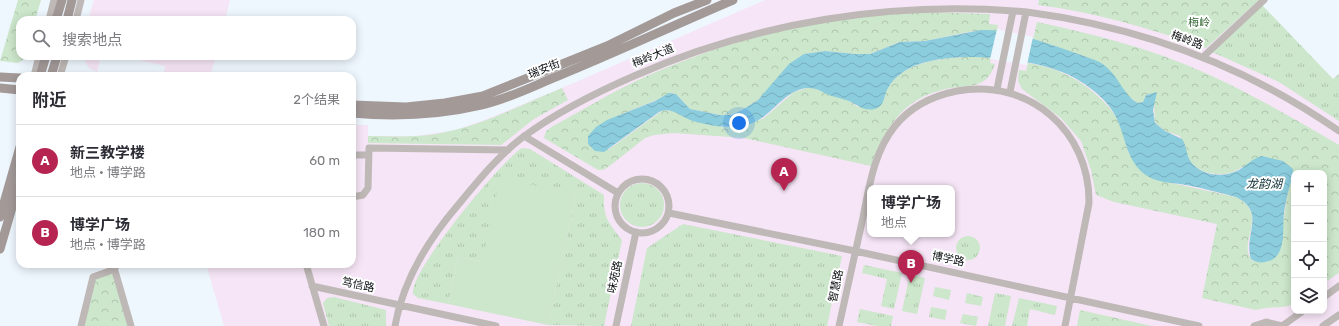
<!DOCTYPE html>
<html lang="zh">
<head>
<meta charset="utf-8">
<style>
	body { margin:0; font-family:Rubik,"Noto Sans SC",sans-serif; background:#f7f7f7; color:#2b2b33 }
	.controls { position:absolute; right:12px; bottom:12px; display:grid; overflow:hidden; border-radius:8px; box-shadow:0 2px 10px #0003 }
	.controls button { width:36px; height:36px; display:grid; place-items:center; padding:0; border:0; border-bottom:1px solid #e1e1e2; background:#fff; color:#2b2b33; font:20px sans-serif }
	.you { position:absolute; left:739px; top:123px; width:14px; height:14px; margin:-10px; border:3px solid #fff; border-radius:50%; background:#1a73e8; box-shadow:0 0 0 6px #1a73e833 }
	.badge { display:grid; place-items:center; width:26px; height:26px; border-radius:50%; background:#b62551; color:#fff; font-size:13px; font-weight:700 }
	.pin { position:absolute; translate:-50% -33px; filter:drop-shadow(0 1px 2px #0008) }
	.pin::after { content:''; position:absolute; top:21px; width:14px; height:12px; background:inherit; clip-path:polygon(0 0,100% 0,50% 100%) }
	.popup { position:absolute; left:867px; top:185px; width:88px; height:52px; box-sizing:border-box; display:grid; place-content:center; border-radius:8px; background:#fff; filter:drop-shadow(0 1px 3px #0005); font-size:13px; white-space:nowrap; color:#7c7c81 }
	.popup b { font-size:15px; color:#2b2b33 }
	.popup::after { content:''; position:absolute; left:50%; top:100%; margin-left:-8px; border:8px solid transparent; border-top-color:#fff }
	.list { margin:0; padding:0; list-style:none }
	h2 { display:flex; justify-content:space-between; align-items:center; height:52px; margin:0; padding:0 16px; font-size:17px }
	h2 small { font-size:13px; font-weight:400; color:#7c7c81 }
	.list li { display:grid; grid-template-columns:26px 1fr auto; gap:12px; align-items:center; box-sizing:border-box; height:72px; padding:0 16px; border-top:1px solid #e1e1e2 }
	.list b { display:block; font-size:15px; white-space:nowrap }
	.list p { margin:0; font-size:13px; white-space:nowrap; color:#7c7c81 }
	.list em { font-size:13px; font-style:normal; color:#7c7c81 }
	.icon { flex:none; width:22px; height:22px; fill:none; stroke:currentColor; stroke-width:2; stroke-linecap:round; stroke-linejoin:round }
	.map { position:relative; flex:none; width:1339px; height:326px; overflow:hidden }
	.search { position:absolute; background:#fff; box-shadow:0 2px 10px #0003; left:16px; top:16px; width:340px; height:44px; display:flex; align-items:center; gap:10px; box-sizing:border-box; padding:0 14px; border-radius:12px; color:#7c7c81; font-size:15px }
	.panel { position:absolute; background:#fff; box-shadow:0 2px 10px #0003; left:16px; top:72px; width:340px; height:196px; border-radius:12px }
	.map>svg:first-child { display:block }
</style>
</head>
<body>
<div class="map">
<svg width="1339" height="326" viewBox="0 0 1339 326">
	<defs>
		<pattern id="grass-tufts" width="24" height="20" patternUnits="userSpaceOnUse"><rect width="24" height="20" fill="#cce7cb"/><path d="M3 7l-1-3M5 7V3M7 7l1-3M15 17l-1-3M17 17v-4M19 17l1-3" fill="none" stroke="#aec5ad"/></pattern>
		<pattern id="forest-crowns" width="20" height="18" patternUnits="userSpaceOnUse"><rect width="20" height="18" fill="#cce7cb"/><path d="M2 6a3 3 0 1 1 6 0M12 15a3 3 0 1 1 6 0" fill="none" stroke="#aec5ad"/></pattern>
		<pattern id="water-waves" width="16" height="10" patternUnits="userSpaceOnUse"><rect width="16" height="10" fill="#8bccdd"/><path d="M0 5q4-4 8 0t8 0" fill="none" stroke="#77aebd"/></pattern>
	</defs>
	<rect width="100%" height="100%" fill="#eef6fe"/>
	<path fill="#f6e5f6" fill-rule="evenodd" d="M94 0H230L225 20H88Z
		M765 0H1268L1262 6 1333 79 1339 74V326H224L206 264H352V125H368V136H416L456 130 487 119 576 82ZM1294 173H1324V311H1294ZM870 188H952V234H870Z
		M82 56H101L97 72 89 68Z
		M122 56H216L210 76H192L164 72 165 66Z"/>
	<path fill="url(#grass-tufts)" d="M1262 5 1333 79 1339 74V121L1279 82 1212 52Z
		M522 148 530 149 604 195C603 218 609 223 622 240L604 326 548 325 576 194 482 262 458 257 448 304 418 298 413 294C408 273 502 160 522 148Z
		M620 205a22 22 0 1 1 44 0a22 22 0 1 1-44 0Z
		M683 224 842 256 827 326H631L647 248Z
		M956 248a12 12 0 1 1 24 0a12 12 0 1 1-24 0Z
		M864 265 902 273 894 309 881 306 887 279 862 273Z
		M910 274 925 278 917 314 902 311Z
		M935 287 951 290 949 300 933 296Z
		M967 293 983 297 981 306 965 303Z
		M995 293 1011 296 1005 326H988Z
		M334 297 386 310V326H329L323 303 327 298Z
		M1019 298 1057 306 1055 315 1030 309 1027 326H1012Z
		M931 307 947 310 945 320 929 317Z
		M860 309 893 316 891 326H877L857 322Z
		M963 314 978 317 976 326 960 323Z"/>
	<path fill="url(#forest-crowns)" d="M18 0H41L35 20H20V56H25L23 60 18 63 0 61Z
		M1039 0H1259L1206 48C1152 29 1095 12 1038 5Z
		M921 12 990 14 989 24 998 25 997 31H974L925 41 900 42 870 54H855L825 51 804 54 758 100 742 110 731 115H720L690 109 678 96 673 93 608 120V150L663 110 673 111 695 121 722 127 743 126 764 118 794 92 810 87 848 100 858 107 884 99C893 57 957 56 991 57L990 63 995 64C993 70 990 76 985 80 976 88 961 86 950 88 940 90 930 93 921 98 895 111 880 140 871 166L744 138 674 133 654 135 645 138 611 165 603 170H598L544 138 546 131 553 126C579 112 605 96 632 83 697 52 775 28 846 18 871 15 896 14 921 12Z
		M1037 22C1092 34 1150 48 1203 72 1250 93 1295 119 1339 145V273L1324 283V173H1294V304C1283 309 1269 306 1256 310L1202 298 1217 224 1114 202 1096 195 1091 170 1081 141 1061 118 1022 89 1018 81 1019 70 1026 71 1028 63C1057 68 1079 78 1101 99 1107 105 1114 112 1118 120 1129 147 1126 161 1153 179L1236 197C1271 214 1235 245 1253 261L1267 262 1283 222 1287 196 1293 169C1280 168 1260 164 1247 166 1241 166 1236 172 1230 173 1216 176 1196 173 1189 159 1185 152 1184 144 1180 136L1165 131 1155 123 1154 105 1149 94 1146 95 1143 102 1137 103 1126 94 1109 70 1060 48 1033 39Z
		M562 88 568 100 534 119 501 145 368 143V136C392 136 417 138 441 133 483 125 523 104 562 88Z
		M115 269 131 326H81L93 277Z
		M1080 310 1152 326H1077Z"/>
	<path fill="#cce7cb" d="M500 178 576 194 548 325 448 304 458 257 482 262Z"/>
	<path fill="url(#water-waves)" d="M981 30C1011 29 1052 45 1081 55 1088 58 1098 60 1104 65 1118 75 1123 94 1137 103L1143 102 1146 95 1157 92 1153 110 1155 123 1165 131 1182 139C1187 146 1186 155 1191 162 1201 176 1224 178 1239 170 1247 165 1253 158 1262 156L1283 161 1293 169V175C1289 187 1286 199 1284 212 1282 228 1288 259 1265 262 1260 263 1255 262 1251 259 1243 235 1267 212 1236 197 1220 193 1203 188 1186 185 1176 183 1163 183 1153 179 1127 167 1127 141 1117 119 1109 100 1086 83 1067 74 1029 57 937 47 902 73 896 77 891 82 888 88 884 94 885 105 877 108 866 113 858 105 849 101 844 99 838 98 832 96 823 93 817 87 807 88 783 90 771 119 747 125 730 129 710 126 693 121 681 117 671 106 659 112L604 152 595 151 588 144V136L596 127 607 120 655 101 669 93 676 94 690 109 720 115H731L742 110 758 100 789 64 804 54 825 51 855 54H870L900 42 925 41Z"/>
	<path fill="#eef6fe" d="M997 29 1033 37 1027 65 990 59Z"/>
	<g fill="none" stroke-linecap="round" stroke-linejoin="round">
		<path stroke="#beb8b6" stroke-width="7" d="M49 20 54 0
			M76 20 81 0
			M1203 57 1264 0
			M34 76 39 56
			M60 76 66 56
			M997 89 1013 11
			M1010 92 1026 12
			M524 136 618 193
			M352 155H369
			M615 206a27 27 0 1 1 54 0a27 27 0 1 1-54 0Z
			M352 197 363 195 368 188 369 148 508 150
			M669 213 855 251 1199 326
			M113 264 131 326
			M306 264 324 326
			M312 286 496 326
			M1324 297 1339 286
			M81 326 93 277 115 269
			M395 326C403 280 428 240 458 205 478 181 498 156 523 137 557 112 595 93 634 76 757 22 892 0 1027 12 1139 27 1246 66 1339 131
			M616 326 636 232
			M839 326C847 291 854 257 862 222 869 189 873 153 895 126 911 106 932 96 957 91 1029 78 1090 131 1089 203L1065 326
			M1254 326 1266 322 1282 326
			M1282 326 1303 311
			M1323 326 1339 315"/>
		<path stroke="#a39a98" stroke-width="9" d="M56 20 62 0
			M67 20 72 0
			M40 76 46 56
			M51 76 57 56
			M0 77 20 78
			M0 88 20 90
			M352 105 406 107 445 103 483 96 607 46 674 13 707 0
			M352 113C396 117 438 115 481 105 508 99 533 86 558 76 617 52 674 25 733 0
			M0 217 20 147
			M0 249 20 180"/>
	</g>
	<g text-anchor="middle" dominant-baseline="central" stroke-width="4" stroke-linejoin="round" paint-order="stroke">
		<g font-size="11" fill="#2d622e" stroke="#fff">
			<text x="1199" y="22">梅岭</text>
		</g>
		<g font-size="11" fill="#0c1012" stroke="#fff">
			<text transform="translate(1187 40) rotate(20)">梅岭路</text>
			<text transform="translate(653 56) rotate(-22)">梅岭大道</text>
			<text transform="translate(544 69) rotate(-22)">瑞安街</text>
			<text transform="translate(948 259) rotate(12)">博学路</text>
			<text transform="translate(615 277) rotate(-78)">味苑路</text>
			<text transform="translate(358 285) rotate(12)">笃信路</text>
			<text transform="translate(836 286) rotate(-78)">智慧路</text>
		</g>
		<g font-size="12" font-style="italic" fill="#0f3037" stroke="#fff">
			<text x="1264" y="184">龙韵湖</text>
		</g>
	</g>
</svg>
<div class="controls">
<button>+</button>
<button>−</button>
<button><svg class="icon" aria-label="locate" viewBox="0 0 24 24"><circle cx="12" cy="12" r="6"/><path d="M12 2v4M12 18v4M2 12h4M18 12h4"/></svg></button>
<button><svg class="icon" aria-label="layers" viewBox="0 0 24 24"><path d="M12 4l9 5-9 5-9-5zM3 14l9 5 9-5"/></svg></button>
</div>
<div class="you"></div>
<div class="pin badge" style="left:784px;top:191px">A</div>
<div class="pin badge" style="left:911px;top:283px">B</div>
<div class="popup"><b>博学广场</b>地点</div>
<div class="search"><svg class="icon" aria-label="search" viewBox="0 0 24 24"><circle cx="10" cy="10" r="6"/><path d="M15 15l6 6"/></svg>搜索地点</div>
<section class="panel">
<h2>附近<small>2个结果</small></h2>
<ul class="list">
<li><span class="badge">A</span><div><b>新三教学楼</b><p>地点 · 博学路</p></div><em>60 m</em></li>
<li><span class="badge">B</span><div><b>博学广场</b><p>地点 · 博学路</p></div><em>180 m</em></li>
</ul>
</section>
</div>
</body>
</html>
